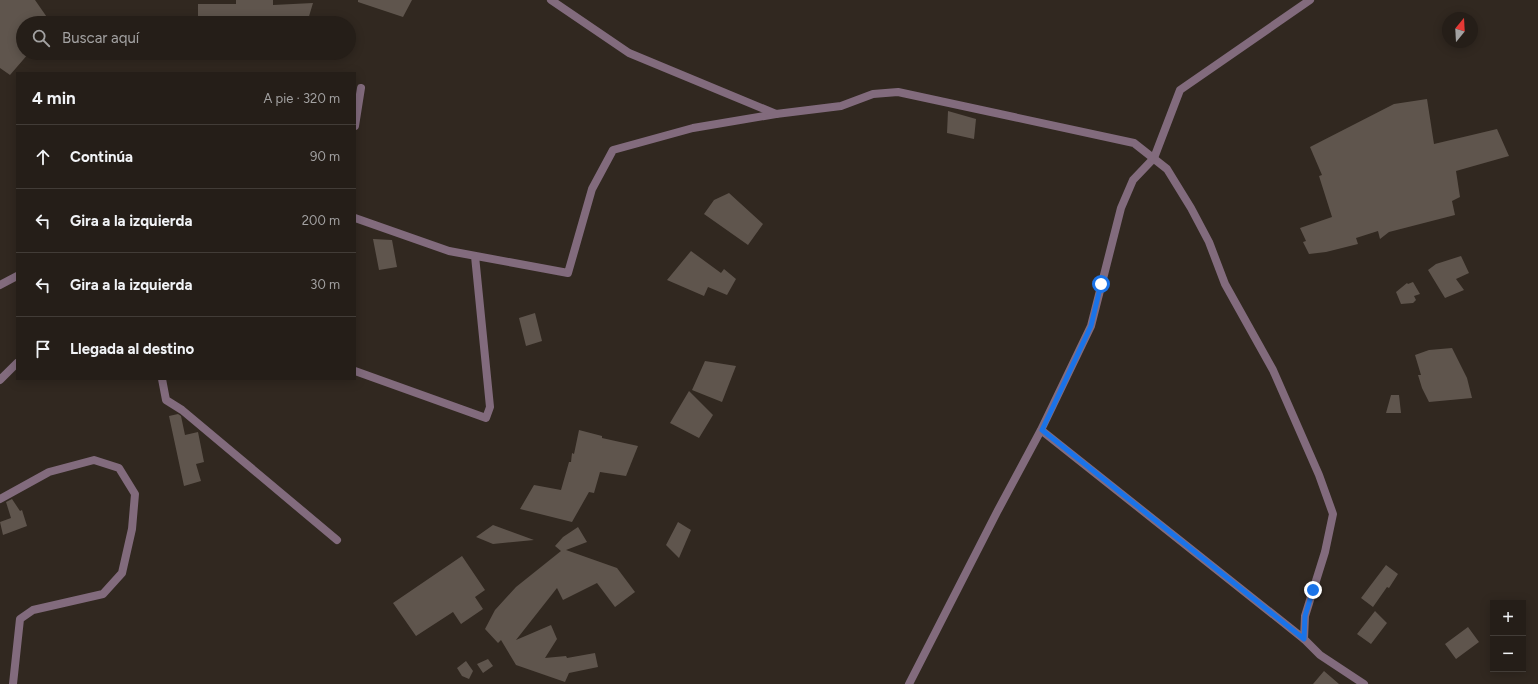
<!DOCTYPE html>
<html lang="es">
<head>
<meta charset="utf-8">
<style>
	body { margin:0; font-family:Figtree,sans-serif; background:#2d2721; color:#f1f3f6 }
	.controls { position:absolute; right:12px; bottom:12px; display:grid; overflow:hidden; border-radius:0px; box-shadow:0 2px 10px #0003 }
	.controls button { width:36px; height:36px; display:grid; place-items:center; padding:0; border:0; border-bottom:1px solid #423c37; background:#251e18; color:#f1f3f6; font:20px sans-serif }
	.compass { position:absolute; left:1442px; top:12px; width:36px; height:36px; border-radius:50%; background:#251e18; box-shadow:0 2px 10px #0003; rotate:18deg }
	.stop { position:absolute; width:12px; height:12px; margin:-9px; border:3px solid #1a73e8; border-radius:50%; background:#fff }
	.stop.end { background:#1a73e8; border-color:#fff; box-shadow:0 1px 4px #0008 }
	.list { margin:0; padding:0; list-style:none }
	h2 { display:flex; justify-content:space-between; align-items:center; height:52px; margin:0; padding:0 16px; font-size:17px }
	h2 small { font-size:13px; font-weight:400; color:#a3a2a2 }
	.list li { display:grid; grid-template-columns:26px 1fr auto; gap:12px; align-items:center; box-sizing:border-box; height:64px; padding:0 16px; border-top:1px solid #423c37 }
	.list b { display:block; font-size:15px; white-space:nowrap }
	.list em { font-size:13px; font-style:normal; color:#a3a2a2 }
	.icon { flex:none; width:22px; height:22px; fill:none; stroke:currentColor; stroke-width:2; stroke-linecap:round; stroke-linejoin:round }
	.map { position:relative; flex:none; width:1538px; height:684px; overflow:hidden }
	.search { position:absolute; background:#251e18; box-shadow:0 2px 10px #0003; left:16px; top:16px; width:340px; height:44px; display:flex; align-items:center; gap:10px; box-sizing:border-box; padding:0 14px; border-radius:22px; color:#a3a2a2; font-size:15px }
	.panel { position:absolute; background:#251e18; box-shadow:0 2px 10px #0003; left:16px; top:72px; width:340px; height:308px; border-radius:0px }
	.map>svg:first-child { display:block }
</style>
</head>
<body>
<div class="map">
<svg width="1538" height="684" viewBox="0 0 1538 684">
	<rect width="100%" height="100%" fill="#312820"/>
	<path fill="#5f554d" d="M0 0H35L51 23H23V53H29L10 75 0 68Z
		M236 0H273V5L313 3 307 23H198V4H236Z
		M358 0H412L403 17 358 2Z
		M1427 99 1434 144 1497 129 1509 156 1456 171 1460 197 1452 201 1455 215 1389 232 1380 239 1378 231 1356 238 1358 244 1326 252 1309 254 1303 242 1306 241 1300 228 1332 217 1319 176 1322 175 1310 147 1394 104Z
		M948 111 976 119 974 139 947 133Z
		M729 193 763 224 748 245 704 214 714 200Z
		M373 239 392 240 397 267 379 270Z
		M691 251 721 273 724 269 736 279 727 295 708 287 704 296 667 280Z
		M1461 256 1469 273 1456 279 1464 290 1445 298 1428 270 1436 264Z
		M1413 282 1420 294 1414 296 1416 300 1413 303 1401 304 1396 292 1407 283 1408 284Z
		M535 313 542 341 526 346 519 318Z
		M1452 348 1467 378 1472 398 1429 402 1422 388 1418 375H1421L1415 355 1429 350Z
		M705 361 736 366 722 402 692 390Z
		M689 391 713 415 699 438 670 423Z
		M1391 395H1399L1401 413H1386Z
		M178 414 181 416 185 435 198 432 204 462 196 464 201 481 184 486 169 416Z
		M579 430 602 436V438L638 446 626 476 600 472 594 493 589 492 572 522 520 509 534 485 561 490 569 462H571L572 453 574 454Z
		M12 499 20 511 22 510 27 526 3 535 0 522 11 518 6 502Z
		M678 522 691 530 679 558 666 545Z
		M493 525 534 540 493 544 476 537Z
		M578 527 587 542 566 550 617 568 635 592 615 607 597 583 563 600 557 588 516 640 551 625 557 639 545 658 566 656 567 658 595 653 598 667 569 673 565 682 516 665 501 640 498 643 485 629 495 610 516 587 561 551 555 546 563 537Z
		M462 556 485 590 475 597 483 609 461 624 453 612 416 636 393 603Z
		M1386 565 1398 574 1389 588 1387 587 1373 607 1361 598Z
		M1375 611 1387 623 1371 644 1357 634Z
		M1468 627 1479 642 1456 659 1445 644Z
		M488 659 493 666 483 673 477 664Z
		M466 661 473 671 469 679 462 676 457 668Z
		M1324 671 1339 684H1313Z"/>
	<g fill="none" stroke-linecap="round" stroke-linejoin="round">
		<path stroke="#826b7d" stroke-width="8" d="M355 126 361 88
			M355 218 449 251 568 273 592 189 613 150 693 128 776 114
			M0 285 17 276
			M355 371 486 418 490 407 475 256
			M162 379 166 400 182 410 337 540
			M0 380 17 363
			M1041 430 1304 639
			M0 499 49 472 94 460 119 468 135 494 132 529 122 573 103 594 33 610 20 619 13 684
			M909 684 997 512 1041 430 1091 326 1121 208 1133 180 1154 158 1180 90 1310 0"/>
		<path stroke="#826b7d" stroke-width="8" d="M551 0 629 53 776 114 841 106 873 94 898 92 1134 143 1167 169 1191 208 1209 242 1225 284 1273 370 1319 475 1333 514 1325 552 1305 616 1304 639 1320 655 1364 684"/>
	</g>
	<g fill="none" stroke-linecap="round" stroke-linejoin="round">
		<path stroke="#1a73e8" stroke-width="5" d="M1101 284 1091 326 1042 430 1304 639 1305 616 1313 590"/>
	</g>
</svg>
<div class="controls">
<button>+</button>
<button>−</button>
</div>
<svg class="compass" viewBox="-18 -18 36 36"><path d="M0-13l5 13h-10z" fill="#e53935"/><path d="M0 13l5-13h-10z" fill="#a3a2a2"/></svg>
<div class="stop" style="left:1101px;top:284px"></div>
<div class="stop end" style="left:1313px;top:590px"></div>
<div class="search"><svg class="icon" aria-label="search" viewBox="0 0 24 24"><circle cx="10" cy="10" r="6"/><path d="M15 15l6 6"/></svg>Buscar aquí</div>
<section class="panel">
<h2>4 min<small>A pie · 320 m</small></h2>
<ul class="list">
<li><svg class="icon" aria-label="ahead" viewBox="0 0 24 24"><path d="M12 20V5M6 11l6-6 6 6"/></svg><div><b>Continúa</b></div><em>90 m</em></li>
<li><svg class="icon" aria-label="left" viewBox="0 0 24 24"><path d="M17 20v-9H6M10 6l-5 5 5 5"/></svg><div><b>Gira a la izquierda</b></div><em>200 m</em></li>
<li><svg class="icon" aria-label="left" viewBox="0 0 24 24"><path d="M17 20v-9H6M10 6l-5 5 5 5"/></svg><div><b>Gira a la izquierda</b></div><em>30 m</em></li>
<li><svg class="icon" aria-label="arrive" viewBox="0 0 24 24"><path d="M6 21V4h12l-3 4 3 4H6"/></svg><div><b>Llegada al destino</b></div></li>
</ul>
</section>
</div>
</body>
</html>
